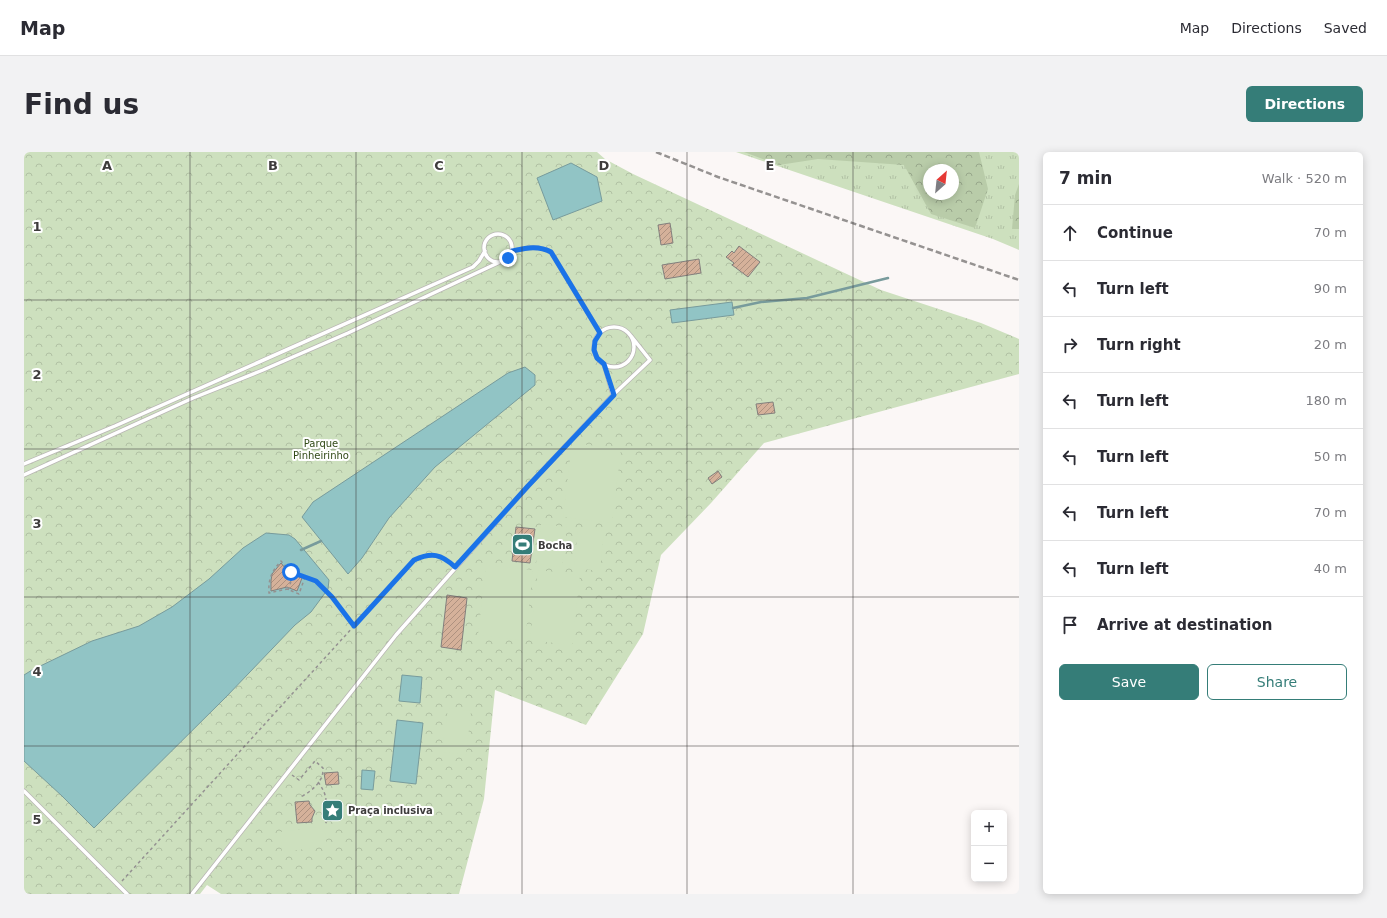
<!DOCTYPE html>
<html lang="en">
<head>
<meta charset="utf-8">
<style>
	body { margin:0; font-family:"DejaVu Sans",sans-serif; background:#f2f2f3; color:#2b2b33 }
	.controls { position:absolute; right:12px; bottom:12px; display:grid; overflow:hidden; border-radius:6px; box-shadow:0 2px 10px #0003 }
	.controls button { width:36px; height:36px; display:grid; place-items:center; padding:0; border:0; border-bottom:1px solid #e1e1e2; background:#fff; color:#2b2b33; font:20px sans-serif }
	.compass { position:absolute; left:899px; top:12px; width:36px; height:36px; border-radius:50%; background:#fff; box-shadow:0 2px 10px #0003; rotate:27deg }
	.stop { position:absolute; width:12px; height:12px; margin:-9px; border:3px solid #1a73e8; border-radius:50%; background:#fff }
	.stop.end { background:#1a73e8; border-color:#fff; box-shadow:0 1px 4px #0008 }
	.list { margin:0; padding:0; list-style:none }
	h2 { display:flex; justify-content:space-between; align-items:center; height:52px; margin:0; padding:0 16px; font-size:17px }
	h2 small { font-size:13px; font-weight:400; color:#7c7c81 }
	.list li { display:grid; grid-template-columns:26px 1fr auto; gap:12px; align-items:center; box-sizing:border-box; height:56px; padding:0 16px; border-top:1px solid #e1e1e2 }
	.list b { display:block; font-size:15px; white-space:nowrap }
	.list em { font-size:13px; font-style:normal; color:#7c7c81 }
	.actions { display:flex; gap:8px; padding:12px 16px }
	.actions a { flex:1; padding:9px 0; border:1px solid #357d78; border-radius:6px; text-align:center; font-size:14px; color:#357d78 }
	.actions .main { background:#357d78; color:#fff }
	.icon { flex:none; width:22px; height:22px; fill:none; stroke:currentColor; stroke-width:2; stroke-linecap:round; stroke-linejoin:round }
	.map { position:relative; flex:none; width:995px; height:742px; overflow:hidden; border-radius:6px }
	header { display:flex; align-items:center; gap:24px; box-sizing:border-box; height:56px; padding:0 20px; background:#fff; border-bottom:1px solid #e1e1e2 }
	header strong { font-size:19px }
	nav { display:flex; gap:22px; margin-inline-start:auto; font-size:14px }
	.intro { display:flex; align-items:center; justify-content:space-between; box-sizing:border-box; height:96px; padding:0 24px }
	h1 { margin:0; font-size:28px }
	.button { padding:10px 18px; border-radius:6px; background:#357d78; color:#fff; font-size:14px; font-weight:700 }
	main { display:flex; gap:24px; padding:0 24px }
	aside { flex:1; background:#fff; border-radius:6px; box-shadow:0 2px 10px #0003 }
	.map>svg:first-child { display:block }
</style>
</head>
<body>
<header>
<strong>Map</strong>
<nav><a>Map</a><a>Directions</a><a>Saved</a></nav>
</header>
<div class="intro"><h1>Find us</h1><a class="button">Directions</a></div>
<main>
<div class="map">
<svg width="995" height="742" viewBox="0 0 995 742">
	<defs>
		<pattern id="grass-tufts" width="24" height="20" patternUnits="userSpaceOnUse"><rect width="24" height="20" fill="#cde0be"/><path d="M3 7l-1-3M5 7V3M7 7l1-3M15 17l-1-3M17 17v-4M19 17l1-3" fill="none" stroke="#b1c1a4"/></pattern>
		<pattern id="forest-crowns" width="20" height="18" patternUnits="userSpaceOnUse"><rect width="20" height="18" fill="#b9cca9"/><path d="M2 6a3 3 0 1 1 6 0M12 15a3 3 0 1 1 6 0" fill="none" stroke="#98a78b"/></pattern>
		<pattern id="park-crowns" width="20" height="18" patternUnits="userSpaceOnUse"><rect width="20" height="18" fill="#cde0be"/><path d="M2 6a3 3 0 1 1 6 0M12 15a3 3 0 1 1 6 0" fill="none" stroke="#b1c1a4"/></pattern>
		<pattern id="building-hatch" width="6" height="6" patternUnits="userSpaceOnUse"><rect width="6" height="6" fill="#d5b19a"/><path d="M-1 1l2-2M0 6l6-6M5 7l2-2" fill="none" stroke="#ae917f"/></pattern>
	</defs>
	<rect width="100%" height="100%" fill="#fbf7f6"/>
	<path fill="url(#grass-tufts)" fill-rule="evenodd" d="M712 0H995V98L969 87ZM905 18H929V42H905Z"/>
	<path fill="url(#forest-crowns)" fill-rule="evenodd" d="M720 0H955L964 37 951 76 907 62 880 13 794 7 755 13ZM905 18H929V42H905Z
		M995 32V77H988L991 43Z"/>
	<path fill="url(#park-crowns)" d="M0 0H573L581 7 609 22 857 138 957 171 995 187V222L740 291 687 351 637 403 619 482 562 573 471 538 460 647 435 742H197L183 733 176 742H0Z"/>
	<path fill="#cde0be" d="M548 291 597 297 588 371 539 365Z
		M517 372 543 375 538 415 512 412Z
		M554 376 580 379 576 419 550 416Z
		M462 413 509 418 501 489 454 483Z
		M514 418 556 423 548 493 506 488Z
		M424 556 447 559 442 603 418 600Z
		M300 674 303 694 258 700 256 680Z"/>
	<path fill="#91c4c5" stroke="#789b9c" d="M547 11 573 25 578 49 529 68 513 26Z
		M708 150 710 163 648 171 646 158Z
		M501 215 511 223V233L411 315 365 366 338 406 324 422 278 365 289 350 484 221Z
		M242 381 265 383 271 387 305 428 304 437 287 460 271 473 202 545 70 676 38 644 0 609V523L8 518 68 489 115 474 148 455 185 427 219 396Z
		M378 523 398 525 396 551 375 549Z
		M373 568 399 571 392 632 366 629Z
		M338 618 351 619 349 638 337 637Z"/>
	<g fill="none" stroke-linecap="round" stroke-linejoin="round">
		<path stroke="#789b9c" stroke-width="2.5" d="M709 156 737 150 783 146 864 126
			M277 398 297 389"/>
	</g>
	<path fill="url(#building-hatch)" stroke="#827f7d" d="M646 71 649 91 637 93 634 73Z
		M715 94 736 110 724 125 708 113 710 111 702 105 708 99 710 101Z
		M675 107 677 121 641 127 638 113Z
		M749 250 751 261 734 263 732 252Z
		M694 319 698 325 688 332 684 326Z
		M492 375 511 377 506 411 488 409Z
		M257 411 266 422 278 426 273 439 263 435 247 439V429L248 422Z
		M423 443 443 446 437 498 417 495Z
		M314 620 315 632 302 633 300 621Z
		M285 649 286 653 291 659 288 666V670L273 671 271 650Z"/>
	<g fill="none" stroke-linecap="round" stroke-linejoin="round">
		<defs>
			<path id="service" d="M460 96a14 14 0 1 1 28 0a14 14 0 1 1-28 0Z
				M488 99C502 96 514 93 527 100L576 181
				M570 195a20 20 0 1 1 40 0a20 20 0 1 1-40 0Z
				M580 212 589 243
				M0 312 91 274 449 115 455 109 461 99
				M0 323 169 246 239 218 324 181 478 109
				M0 639 103 742
				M168 742 372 483 504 334 589 243 626 208 607 184"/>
		</defs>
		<use href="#service" stroke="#b9b6b4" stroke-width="5"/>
		<path stroke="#949191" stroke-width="1.5" stroke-dasharray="3 3" stroke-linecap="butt" d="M281 425 275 442 263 437 245 441C244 427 248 419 257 409L267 420 292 429 308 445 330 474
			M264 438 270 421
			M268 623 275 628 291 609 299 616C300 630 287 639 277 645
			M294 630C306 646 301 652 302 671
			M98 729 390 408C403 402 416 401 427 411"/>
		<use href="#service" stroke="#fff" stroke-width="3.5"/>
		<path stroke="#959291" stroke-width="2.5" stroke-dasharray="6 3" stroke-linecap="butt" d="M632 0 694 25 995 128"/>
	</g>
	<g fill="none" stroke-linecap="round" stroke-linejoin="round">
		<path stroke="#1a73e8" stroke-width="5" d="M267 420 292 429 308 445 330 474 390 408C408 400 417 402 431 415L504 334 590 243 580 212 573 206 570 198 571 189 576 181 527 100C514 93 502 96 488 99L484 106"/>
	</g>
	<path fill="none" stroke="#3e3c3c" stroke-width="1" stroke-opacity="0.55" d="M166 0V742M332 0V742M498 0V742M663 0V742M829 0V742M0 148H995M0 297H995M0 445H995M0 594H995"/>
	<defs>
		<symbol id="stadium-square" viewBox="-11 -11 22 22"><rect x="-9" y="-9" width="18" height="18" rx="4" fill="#357d78" stroke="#fff"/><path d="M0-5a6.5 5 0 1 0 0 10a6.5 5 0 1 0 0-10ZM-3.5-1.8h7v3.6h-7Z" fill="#fff"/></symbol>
		<symbol id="sight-square" viewBox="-11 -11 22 22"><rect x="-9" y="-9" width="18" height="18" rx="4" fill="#357d78" stroke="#fff"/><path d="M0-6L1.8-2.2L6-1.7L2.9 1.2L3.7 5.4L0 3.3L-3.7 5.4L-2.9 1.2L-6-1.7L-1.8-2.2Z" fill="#fff"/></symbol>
	</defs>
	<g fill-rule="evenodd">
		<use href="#stadium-square" x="486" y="380" width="25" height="25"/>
		<use href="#sight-square" x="296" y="646" width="25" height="25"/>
	</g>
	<g text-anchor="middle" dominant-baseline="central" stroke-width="4" stroke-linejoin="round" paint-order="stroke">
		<g font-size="10" fill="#314a17" stroke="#fff">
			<text x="297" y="291">Parque<tspan x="297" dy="12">Pinheirinho</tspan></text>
		</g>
		<g font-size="10" font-weight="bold" fill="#3e3c3c" stroke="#fff" text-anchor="start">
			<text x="514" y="393">Bocha</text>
			<text x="324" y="658">Praça inclusiva</text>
		</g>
	</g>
	<g font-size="13" text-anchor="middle" font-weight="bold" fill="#3e3c3c" stroke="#fff" stroke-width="4" stroke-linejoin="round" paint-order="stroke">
		<text x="83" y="18">A</text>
		<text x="249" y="18">B</text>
		<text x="415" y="18">C</text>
		<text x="580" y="18">D</text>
		<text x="746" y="18">E</text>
		<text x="13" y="79">1</text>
		<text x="13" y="227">2</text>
		<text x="13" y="376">3</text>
		<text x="13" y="524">4</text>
		<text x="13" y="672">5</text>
	</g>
</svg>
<div class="controls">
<button>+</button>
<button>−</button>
</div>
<svg class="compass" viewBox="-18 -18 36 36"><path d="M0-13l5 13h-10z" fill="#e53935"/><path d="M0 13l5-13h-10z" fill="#7c7c81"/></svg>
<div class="stop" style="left:267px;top:420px"></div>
<div class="stop end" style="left:484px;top:106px"></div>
</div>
<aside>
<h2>7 min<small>Walk · 520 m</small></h2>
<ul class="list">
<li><svg class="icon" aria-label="ahead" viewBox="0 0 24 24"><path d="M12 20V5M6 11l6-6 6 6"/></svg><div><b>Continue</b></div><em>70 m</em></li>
<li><svg class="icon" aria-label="left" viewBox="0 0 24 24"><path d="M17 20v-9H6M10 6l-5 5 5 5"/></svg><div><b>Turn left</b></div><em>90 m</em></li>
<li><svg class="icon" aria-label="right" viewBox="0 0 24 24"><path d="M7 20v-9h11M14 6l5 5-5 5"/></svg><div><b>Turn right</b></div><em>20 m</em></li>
<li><svg class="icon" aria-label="left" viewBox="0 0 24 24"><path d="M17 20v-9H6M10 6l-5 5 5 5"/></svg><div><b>Turn left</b></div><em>180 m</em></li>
<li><svg class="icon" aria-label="left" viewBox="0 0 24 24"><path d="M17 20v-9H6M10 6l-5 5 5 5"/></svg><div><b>Turn left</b></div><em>50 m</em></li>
<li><svg class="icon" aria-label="left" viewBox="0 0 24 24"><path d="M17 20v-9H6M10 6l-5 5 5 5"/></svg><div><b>Turn left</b></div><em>70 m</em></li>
<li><svg class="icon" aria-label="left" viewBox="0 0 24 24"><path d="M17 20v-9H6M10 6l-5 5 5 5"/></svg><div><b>Turn left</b></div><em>40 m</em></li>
<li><svg class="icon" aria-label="arrive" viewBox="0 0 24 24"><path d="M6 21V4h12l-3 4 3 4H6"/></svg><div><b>Arrive at destination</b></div></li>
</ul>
<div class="actions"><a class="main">Save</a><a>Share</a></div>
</aside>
</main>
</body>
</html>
